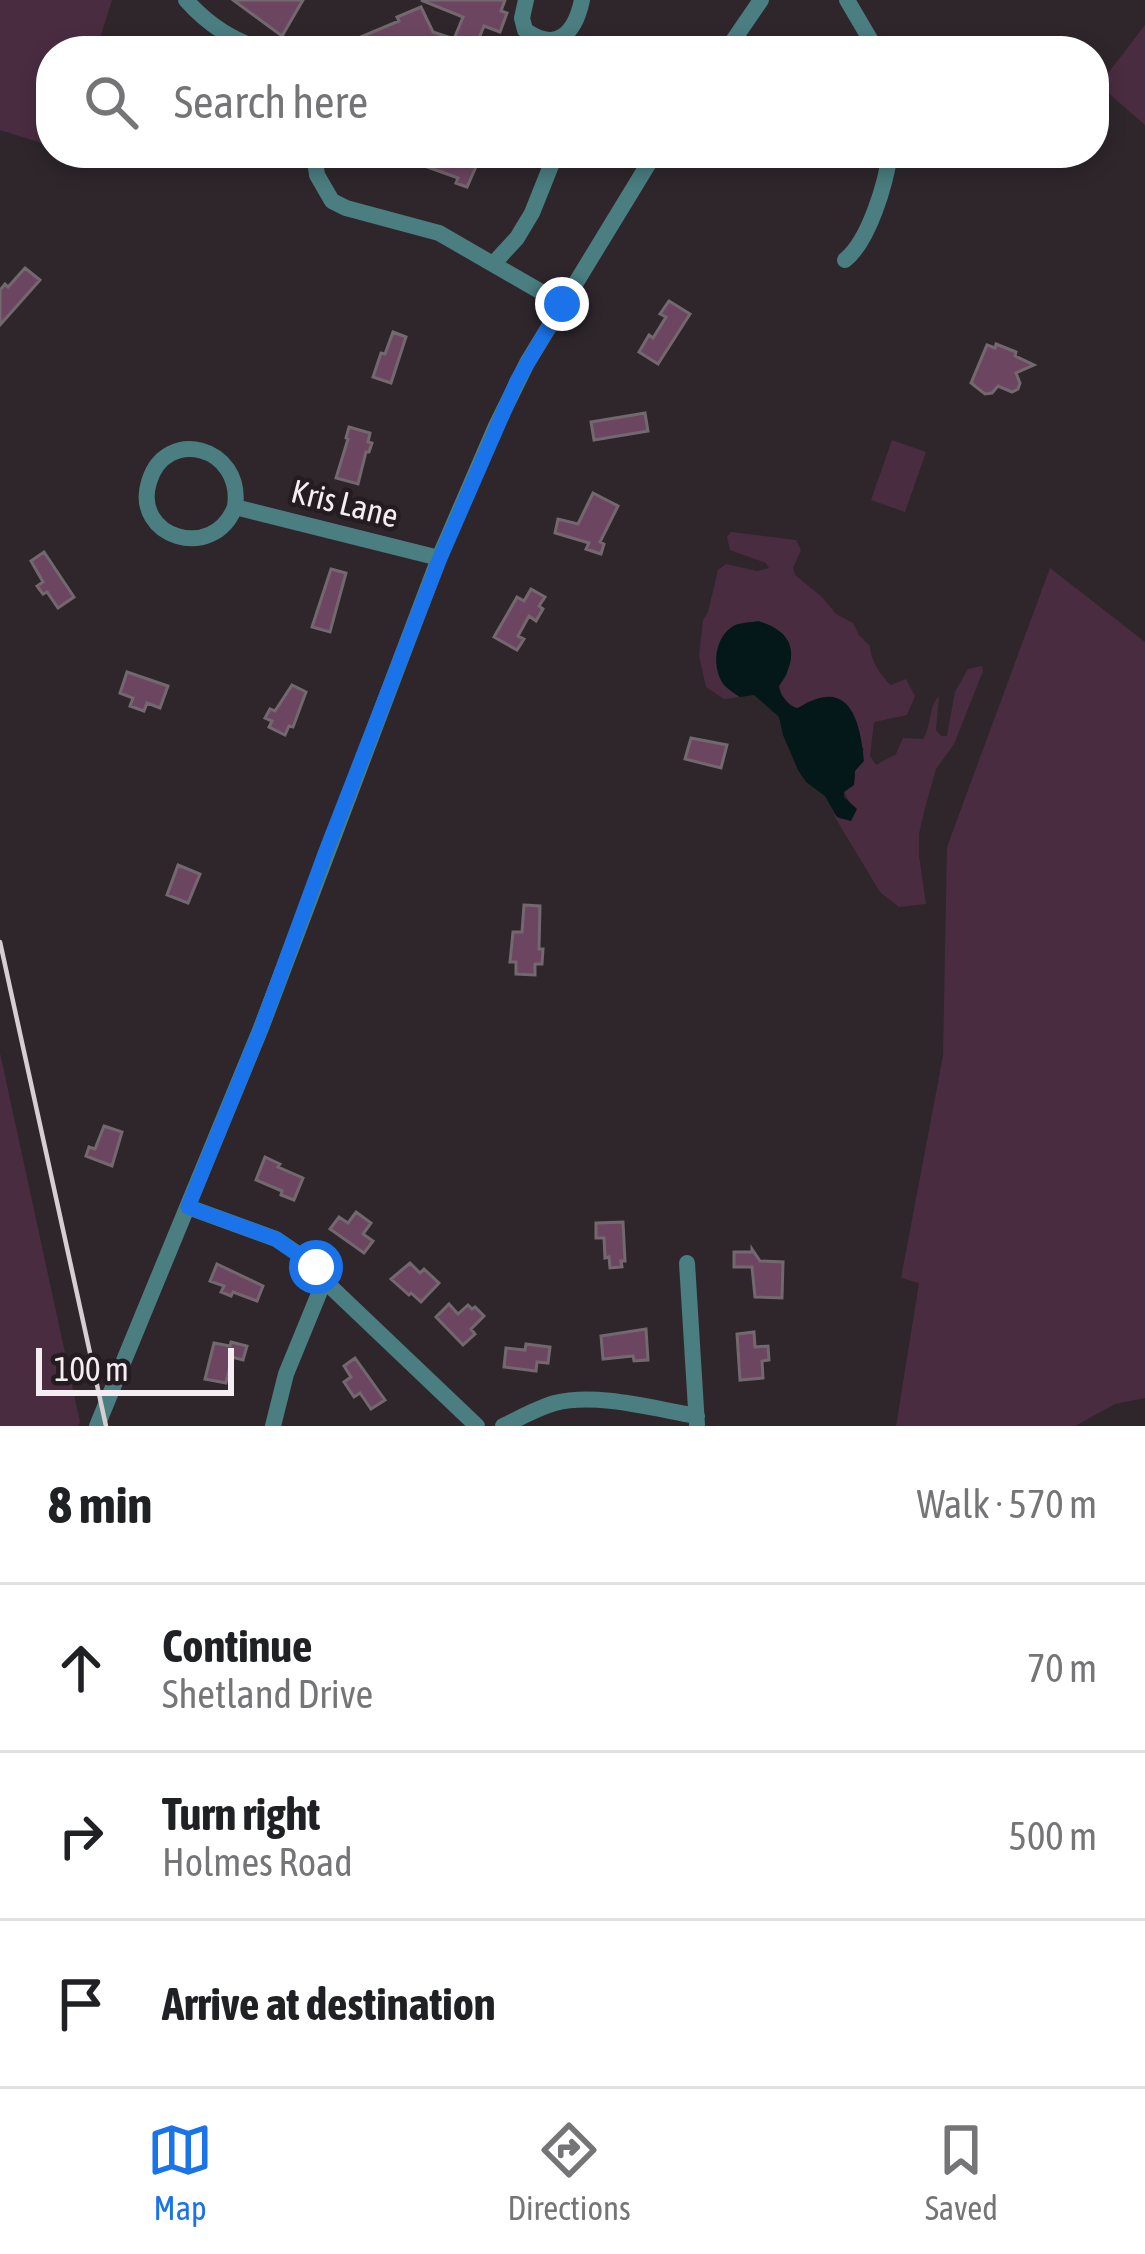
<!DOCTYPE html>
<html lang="en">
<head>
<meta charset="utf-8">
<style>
	body { margin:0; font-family:"Asap Condensed",sans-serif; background:#f2f2f2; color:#202124 }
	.scale { position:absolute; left:36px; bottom:30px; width:198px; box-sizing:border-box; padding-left:12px; border:6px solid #f4eef2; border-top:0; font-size:33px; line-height:42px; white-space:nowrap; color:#f4eef2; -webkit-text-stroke:9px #241c21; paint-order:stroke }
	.stop { position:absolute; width:36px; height:36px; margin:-27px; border:9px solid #1a73e8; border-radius:50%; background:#fff }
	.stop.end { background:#1a73e8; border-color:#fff; box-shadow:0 3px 12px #0008 }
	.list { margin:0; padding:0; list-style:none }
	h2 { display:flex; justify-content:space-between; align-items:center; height:156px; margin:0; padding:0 48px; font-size:51px }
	h2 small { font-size:39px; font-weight:400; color:#757577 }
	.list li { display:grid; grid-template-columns:78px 1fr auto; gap:36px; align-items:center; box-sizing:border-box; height:168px; padding:0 48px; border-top:3px solid #e0e0e0 }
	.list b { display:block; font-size:45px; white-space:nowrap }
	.list p { margin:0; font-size:39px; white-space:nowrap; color:#757577 }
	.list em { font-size:39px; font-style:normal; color:#757577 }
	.icon { flex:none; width:66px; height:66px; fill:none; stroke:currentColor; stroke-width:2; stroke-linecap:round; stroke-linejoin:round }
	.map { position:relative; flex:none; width:1145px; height:1426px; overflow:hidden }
	.search { position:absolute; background:#fff; box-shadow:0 6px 18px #0003; left:36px; right:36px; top:36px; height:132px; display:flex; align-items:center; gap:30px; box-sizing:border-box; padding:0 42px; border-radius:48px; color:#757577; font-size:45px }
	.sheet { height:660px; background:#fff }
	nav { display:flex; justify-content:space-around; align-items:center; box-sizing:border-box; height:168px; border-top:3px solid #e0e0e0; background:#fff; font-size:33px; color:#757577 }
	nav a { display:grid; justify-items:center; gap:6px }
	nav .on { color:#1a73e8 }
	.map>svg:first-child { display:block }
</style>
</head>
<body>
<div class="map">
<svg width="1145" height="1426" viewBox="0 0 1145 1426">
	<rect width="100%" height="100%" fill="#2e262b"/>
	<path fill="#4a2c41" d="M0 0H112L96 51H51V146L0 130Z
		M1145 25V125L1099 85Z
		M892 440 926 452 905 512 871 500Z
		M731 532 796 540 801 550 793 568 795 575 823 598 836 614 853 623 859 635 870 646C870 659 881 677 891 685L906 679 915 696 907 715 874 722 870 756 876 765 896 754 903 738 923 739C932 725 928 708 939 696L936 730 941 736H947L955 692 968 669 982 666 983 671 954 744 936 769 925 808 919 834V856L926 904 899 907 880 892 836 819 834 814 841 819 851 820 850 804 844 791 855 780V771L864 749 820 698 798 708C789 707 779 695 779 686L787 675 789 642C768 624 760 616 733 626 713 652 709 677 740 697L724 699 706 687 699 656 703 620 708 612 718 570 726 564 757 571 769 568 766 563 730 550 727 537Z
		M1050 568 1145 642V1398L1115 1404 1075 1426H896L919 1283 901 1278 943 1056 947 847Z
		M0 1053 80 1422 78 1426H0Z"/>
	<path fill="#051819" d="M758 621C796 632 799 657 779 686 780 695 789 707 798 708 849 676 860 719 864 761L855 771 854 785 844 792V797L857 809 851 821 837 817 825 796 806 782 798 770 783 735 779 717 754 695 740 697C734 693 729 690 724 685 710 667 715 632 738 624 742 623 754 622 758 621Z"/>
	<path fill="#6c4660" stroke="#72686e" stroke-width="3" d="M233 0H303L282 36Z
		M421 0H505L501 11 507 13 500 32 484 26 474 51H425L429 41 405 51H363L358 38 399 21 397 17 421 7 433 32 454 39 463 17Z
		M427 153H457L468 157 469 153H482L467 187 456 183 458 178 422 165Z
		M25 268 40 280 0 325V290L5 284 8 287Z
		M669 301 690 314 658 364 639 352 649 335 653 338 666 317 660 314Z
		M393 332 406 337 391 383 373 377 381 353 385 354Z
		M996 344 1016 352 1015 356 1034 365 1016 373 1020 383 1018 389 1012 392 998 386 992 393 985 394 971 383 987 345 995 348Z
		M645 413 648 431 594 440 591 422Z
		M349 427 370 433 368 442 372 443 369 452H366L358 484 336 478 348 439 346 438Z
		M593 493 618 506 600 542 604 544 601 554 586 549 589 543 555 533 558 519 578 524Z
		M44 552 74 597 58 608 47 592 43 594 37 586 43 582 31 561Z
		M331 569 346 573 330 632 312 627Z
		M531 589 545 597 539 606 543 609 536 621 529 616 518 636 524 639 517 650 494 637 517 597 524 601Z
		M127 672 168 686 160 708 147 703 144 711 130 706 133 698 120 693Z
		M292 685 306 692 293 727 289 726 285 735 269 727 272 721 265 718 270 709 275 711Z
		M691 738 727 745 721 768 685 759Z
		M178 865 200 874 188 903 167 895Z
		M524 905 540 906 539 949H543L542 964H535V975L516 974V962H510L513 932H522Z
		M104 1126 122 1132 112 1166 86 1156 89 1147 95 1149Z
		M265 1157 280 1164 278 1167 303 1178 294 1200 281 1195 282 1191 256 1180Z
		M356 1212 371 1223 363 1234 373 1241 364 1253 330 1229 339 1217 348 1223Z
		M623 1222 625 1261H621L622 1267 610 1268 609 1257 605 1258 604 1238H596V1223Z
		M752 1249 760 1261 783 1262 782 1298 755 1297 752 1267H734V1252H752Z
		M410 1263 420 1273 424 1269 439 1283 421 1302 411 1293 409 1295 391 1279Z
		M217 1264 263 1286 257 1301 233 1292 231 1296 221 1292 224 1286 210 1281Z
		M449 1304 458 1314 468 1305 472 1309 475 1307 484 1316 471 1329 475 1334 463 1345 436 1317Z
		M646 1329 648 1360 634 1361 633 1356 603 1359 601 1336Z
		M754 1332 755 1347 768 1346 769 1360 762 1361 763 1378 740 1380 737 1334Z
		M231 1342 247 1346 243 1360 232 1357 226 1383 205 1379 214 1343 230 1346Z
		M526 1344 550 1347 548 1363 537 1362 536 1371 504 1367 506 1348 525 1350Z
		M355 1358 385 1400 371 1409 360 1393 354 1397 344 1382 351 1377 344 1366Z"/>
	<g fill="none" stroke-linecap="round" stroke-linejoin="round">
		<path stroke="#4a7e80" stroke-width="16" d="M186 0C209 26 234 41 266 51
			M526 0 522 18 525 30C557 53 575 33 582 0
			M847 0 877 51
			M726 51 761 0
			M314 153 317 175 332 201 346 208 439 233 562 304
			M845 260C869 241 886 183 890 153
			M493 264 517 238 532 213 556 153
			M235 507C244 446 165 426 149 482 132 537 213 563 235 507L439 558
			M188 1207 276 1239 307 1260 331 1287 477 1426
			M687 1263 697 1425
			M97 1426 261 1028 439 558 496 426 527 363 655 153
			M273 1426 286 1374 325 1279
			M503 1426C520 1418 537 1408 555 1403 596 1392 655 1409 697 1416"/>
		<path stroke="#d5cfd3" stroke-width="4.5" d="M0 942 106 1426"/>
	</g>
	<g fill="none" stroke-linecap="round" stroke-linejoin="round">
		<path stroke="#1a73e8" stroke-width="15" d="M316 1267 276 1239 188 1207 261 1028 326 851 440 558 517 381 562 304"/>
	</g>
	<g text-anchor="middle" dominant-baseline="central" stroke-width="9" stroke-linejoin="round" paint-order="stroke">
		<g font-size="33" fill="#f4eef2" stroke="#241c21">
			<text transform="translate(345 503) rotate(14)">Kris Lane</text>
		</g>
	</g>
</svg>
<div class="scale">100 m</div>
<div class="stop" style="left:316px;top:1267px"></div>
<div class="stop end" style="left:562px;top:304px"></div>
<div class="search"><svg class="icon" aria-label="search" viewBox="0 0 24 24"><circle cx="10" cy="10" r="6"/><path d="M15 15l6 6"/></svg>Search here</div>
</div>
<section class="sheet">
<h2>8 min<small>Walk · 570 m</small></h2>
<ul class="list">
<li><svg class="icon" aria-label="ahead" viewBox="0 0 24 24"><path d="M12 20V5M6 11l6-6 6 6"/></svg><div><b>Continue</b><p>Shetland Drive</p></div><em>70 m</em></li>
<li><svg class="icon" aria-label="right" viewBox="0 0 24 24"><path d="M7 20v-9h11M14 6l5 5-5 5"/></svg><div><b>Turn right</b><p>Holmes Road</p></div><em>500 m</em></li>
<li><svg class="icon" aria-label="arrive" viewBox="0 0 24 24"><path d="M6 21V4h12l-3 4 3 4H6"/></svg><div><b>Arrive at destination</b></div></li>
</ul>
</section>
<nav>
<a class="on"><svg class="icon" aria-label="map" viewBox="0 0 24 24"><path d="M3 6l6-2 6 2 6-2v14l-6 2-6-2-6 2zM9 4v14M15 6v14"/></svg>Map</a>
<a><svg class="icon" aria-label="directions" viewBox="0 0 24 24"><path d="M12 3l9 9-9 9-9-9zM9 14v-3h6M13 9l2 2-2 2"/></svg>Directions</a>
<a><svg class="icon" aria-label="saved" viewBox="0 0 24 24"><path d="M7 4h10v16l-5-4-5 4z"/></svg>Saved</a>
</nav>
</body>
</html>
